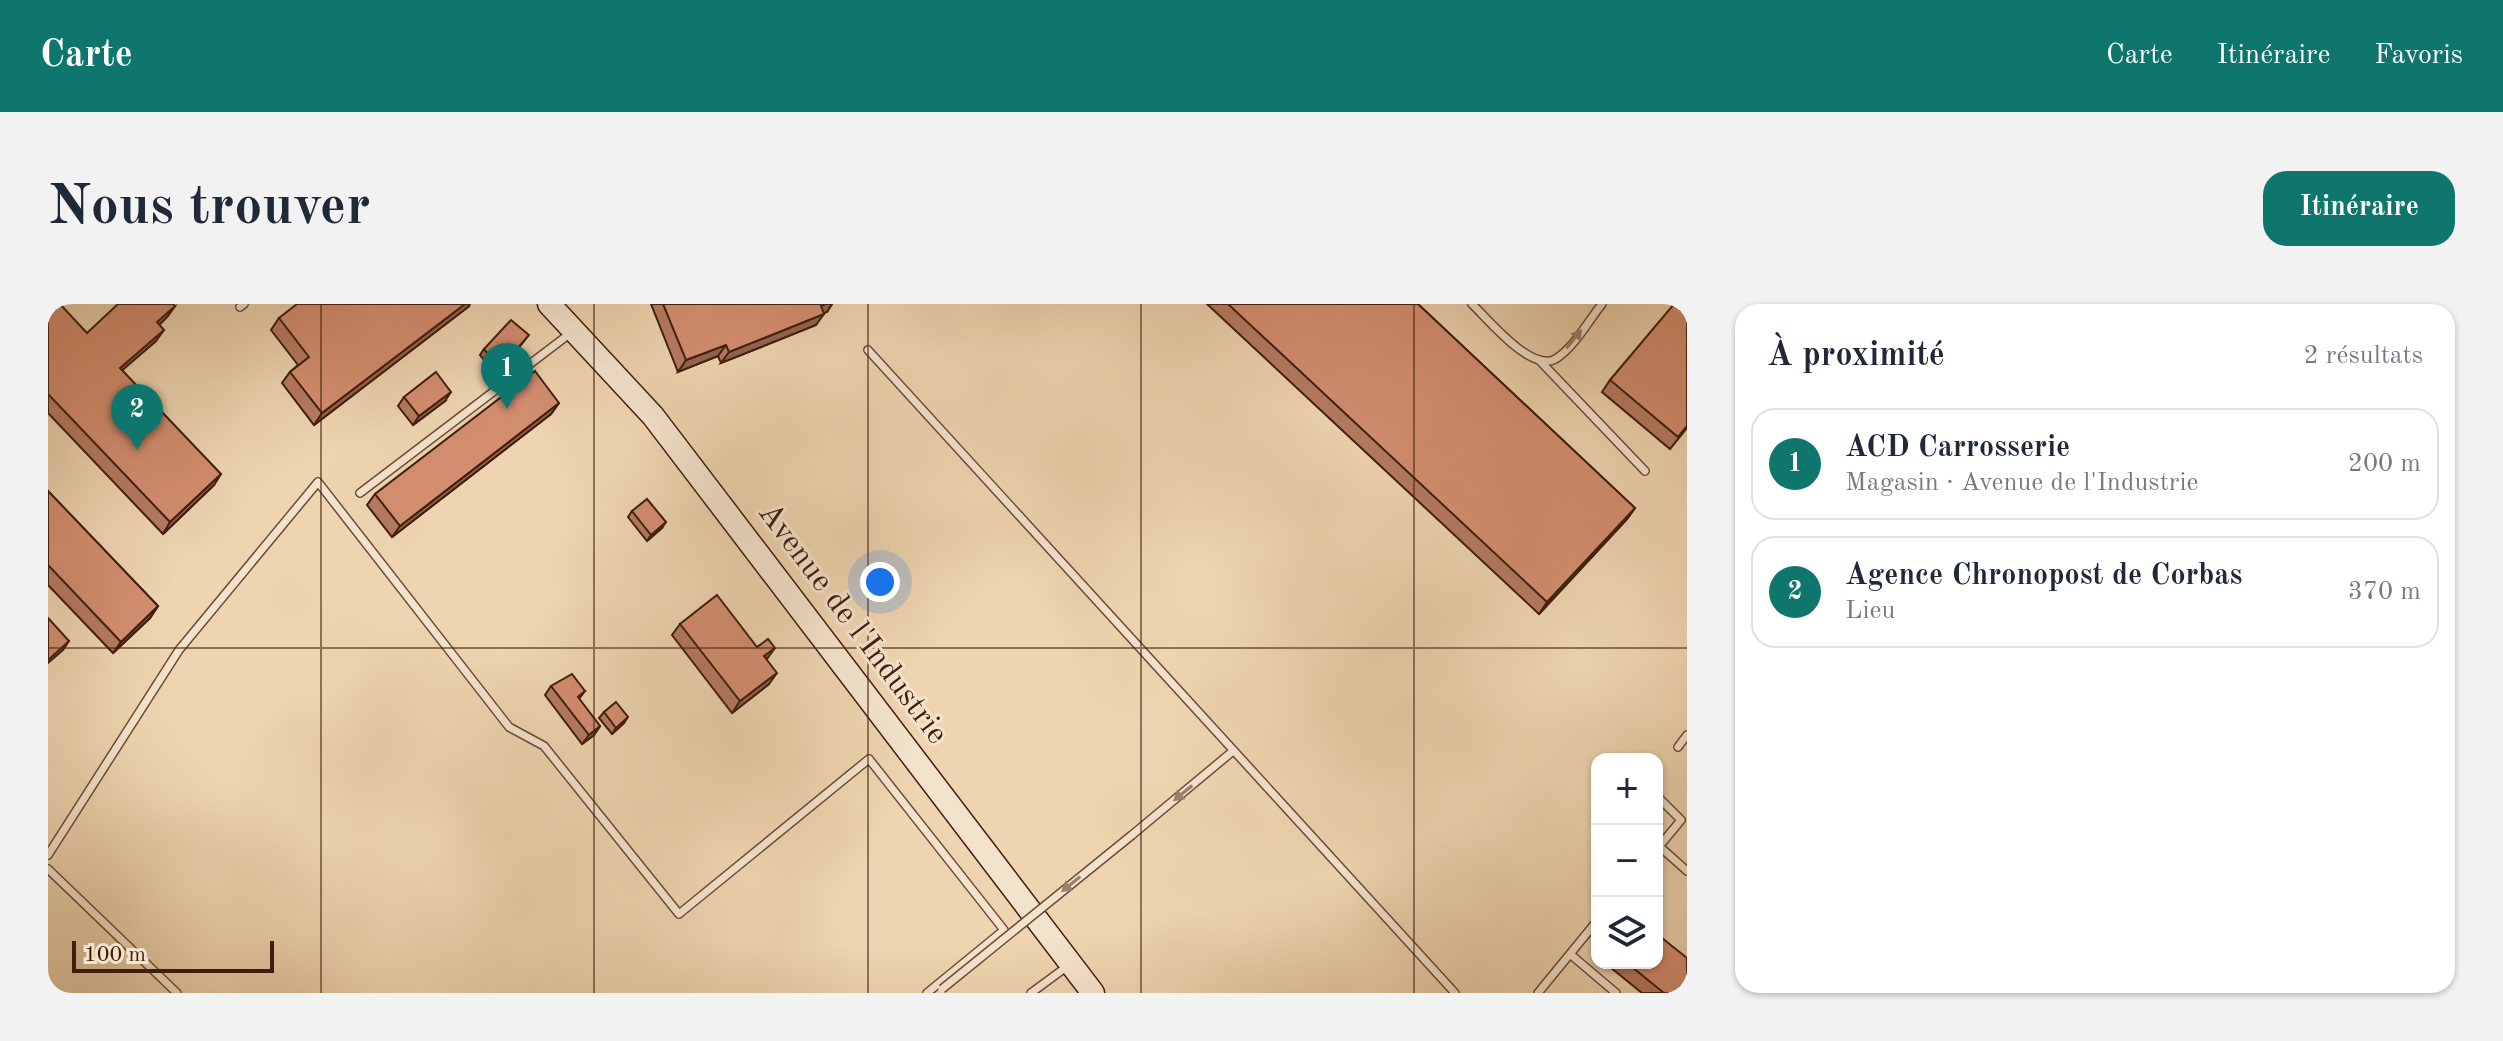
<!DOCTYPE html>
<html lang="fr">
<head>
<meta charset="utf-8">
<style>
	body { margin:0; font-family:"Old Standard TT",serif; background:#f2f2f3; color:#1f2937 }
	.controls { position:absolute; right:24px; bottom:24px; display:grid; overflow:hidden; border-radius:16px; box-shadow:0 2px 6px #0004 }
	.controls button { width:72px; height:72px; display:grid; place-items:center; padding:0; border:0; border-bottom:2px solid #e0e1e3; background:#fff; color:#1f2937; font:40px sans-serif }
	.scale { position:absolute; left:24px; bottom:20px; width:202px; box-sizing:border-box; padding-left:8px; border:4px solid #401d0e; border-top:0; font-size:22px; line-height:28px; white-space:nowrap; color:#401d0e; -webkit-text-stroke:6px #f4e3cc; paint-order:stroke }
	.you { position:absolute; left:832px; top:278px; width:28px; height:28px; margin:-20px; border:6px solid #fff; border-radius:50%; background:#1a73e8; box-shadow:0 0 0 12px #1a73e833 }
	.badge { display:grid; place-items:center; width:52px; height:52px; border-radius:50%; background:#0f766e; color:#fff; font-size:26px; font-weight:700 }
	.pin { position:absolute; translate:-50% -66px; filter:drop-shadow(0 2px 4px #0008) }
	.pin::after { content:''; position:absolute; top:42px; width:28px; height:24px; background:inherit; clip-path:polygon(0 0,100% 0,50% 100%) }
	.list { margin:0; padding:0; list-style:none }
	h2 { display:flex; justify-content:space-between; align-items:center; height:104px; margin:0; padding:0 32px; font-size:34px }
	h2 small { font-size:26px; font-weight:400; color:#747a83 }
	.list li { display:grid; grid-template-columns:52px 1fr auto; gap:24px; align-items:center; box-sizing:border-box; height:112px; margin:0 16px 16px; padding:0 16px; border:2px solid #e0e1e3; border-radius:24px }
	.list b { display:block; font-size:30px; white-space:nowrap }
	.list p { margin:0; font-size:26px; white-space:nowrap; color:#747a83 }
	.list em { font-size:26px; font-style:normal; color:#747a83 }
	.icon { flex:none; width:44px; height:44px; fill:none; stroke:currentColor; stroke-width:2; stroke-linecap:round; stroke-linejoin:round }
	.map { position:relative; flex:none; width:1639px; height:689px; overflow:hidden; border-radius:24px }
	header { display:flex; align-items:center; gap:48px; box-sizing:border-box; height:112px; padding:0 40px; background:#0f766e; color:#fff }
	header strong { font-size:38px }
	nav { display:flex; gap:44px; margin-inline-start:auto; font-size:28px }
	.intro { display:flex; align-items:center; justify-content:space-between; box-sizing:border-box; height:192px; padding:0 48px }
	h1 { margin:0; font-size:56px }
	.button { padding:20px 36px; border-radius:24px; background:#0f766e; color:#fff; font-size:28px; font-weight:700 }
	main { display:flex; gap:48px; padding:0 48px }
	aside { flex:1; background:#fff; border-radius:24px; box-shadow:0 2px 6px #0004 }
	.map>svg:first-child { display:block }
</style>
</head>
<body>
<header>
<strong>Carte</strong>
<nav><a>Carte</a><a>Itinéraire</a><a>Favoris</a></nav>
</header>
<div class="intro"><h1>Nous trouver</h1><a class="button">Itinéraire</a></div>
<main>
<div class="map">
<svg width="1639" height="689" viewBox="0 0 1639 689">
	<rect width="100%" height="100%" fill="#eed4b0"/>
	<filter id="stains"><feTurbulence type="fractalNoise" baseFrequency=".0025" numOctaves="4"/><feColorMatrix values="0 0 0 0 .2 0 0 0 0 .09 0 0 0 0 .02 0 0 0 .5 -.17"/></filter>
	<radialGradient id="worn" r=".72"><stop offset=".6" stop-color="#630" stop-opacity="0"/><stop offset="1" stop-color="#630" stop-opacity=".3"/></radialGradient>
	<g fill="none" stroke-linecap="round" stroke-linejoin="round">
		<defs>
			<path id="lane" d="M1424 0C1441 16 1485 71 1509 54 1527 42 1541 16 1554 0
				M192 3 196 0
				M820 46 1407 689
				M1493 58 1597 167
				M312 189 524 28
				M1630 443 1639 431
				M1609 492 1633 516 1609 545
				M1084 531 1185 447
				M1611 542 1639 567
				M0 551 131 346 270 178 461 423 496 442 631 610 821 455 956 626 879 689
				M0 565 129 689
				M1522 650 1568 689
				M983 689 1021 661
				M1490 689 1549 617"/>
			<path id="secondary" d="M501 0 605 112 1045 689"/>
		</defs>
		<use href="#lane" stroke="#6c4b36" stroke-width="10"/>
		<use href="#secondary" stroke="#401d0e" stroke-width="25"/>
		<use href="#lane" stroke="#f4e3cc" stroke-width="7"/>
		<use href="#secondary" stroke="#f4e3cc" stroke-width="22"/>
		<defs>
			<path id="lane-bridge" d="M894 685 1084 531"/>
		</defs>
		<use href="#lane-bridge" stroke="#6c4b36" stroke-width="10" stroke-linecap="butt"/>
		<use href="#lane-bridge" stroke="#f4e3cc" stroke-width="7"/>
	</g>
	<path fill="#b57a60" stroke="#401d0e" stroke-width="2" d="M0 0 39 29 127 2 119 13 111 21 108 37 74 66 166 181 115 230 0 109Z
		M603 0H784L779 8 775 9 768 21 673 59 670 52 630 68Z
		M1159 0H1370L1587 204 1579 215 1491 310Z
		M1639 0V124L1622 145 1554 88 1562 76Z
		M420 3 266 121 234 79 242 68 250 61 223 26 231 14Z
		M476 37 448 71 432 51 436 45Z
		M356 93 397 97 365 121 350 102Z
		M511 99 503 110 344 233 319 201 327 190Z
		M0 187 110 302 102 314 65 349 0 281Z
		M584 207 614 224 599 237 580 213Z
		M632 320 719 356 721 380 684 409 624 331Z
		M503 382 537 387 531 395 552 422 546 431 534 440 497 391Z
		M556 408 576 419 564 430 551 414Z
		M1557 659H1609L1639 689H1594Z"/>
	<path fill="#94634e" stroke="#401d0e" stroke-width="2" d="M417 0H422L420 3 266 121 274 109Z
		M777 0H784L779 8 765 13 773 2Z
		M127 2 119 13 102 30 109 18Z
		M776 10 768 21 673 59 681 48Z
		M116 26 108 37 64 75 72 64Z
		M678 41 670 52 630 68 638 56Z
		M403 88 397 97 365 121 371 112Z
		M511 99 503 110 344 233 352 222Z
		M173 170 166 181 115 230 122 218Z
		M1587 204 1579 215 1491 310 1499 298Z
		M618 218 614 224 599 237 603 231Z
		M110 302 102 314 65 349 73 338Z
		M21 337 15 346 0 359V356Z
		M727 344 719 355 716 352Z
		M729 369 721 380 684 409 692 397Z
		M580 413 576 419 564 430 568 424Z
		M552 422 546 431 534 440 541 431Z"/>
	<path fill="#d38e70" stroke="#401d0e" stroke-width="2" d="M0 0H12L39 29 70 0H125L127 2 109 18 116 26 72 64 173 170 122 218 0 90Z
		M249 0H417L274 109 242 68 261 53 231 14Z
		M615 0H777L773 2 776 10 681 48 678 41 638 56Z
		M1180 0H1370L1587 204 1499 298Z
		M1626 0H1639V122L1630 133 1562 76Z
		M463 16 481 31 452 65 436 45Z
		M487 67 511 99 352 222 327 190Z
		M388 68 403 88 371 112 356 93Z
		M0 187 110 302 73 338 0 261Z
		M599 195 618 218 603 231 584 207Z
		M669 291 709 343 720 335 727 344 716 352 729 369 692 397 632 320Z
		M0 314 21 337 0 356Z
		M524 370 537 387 530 393 552 422 541 431 503 382Z
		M568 398 580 413 568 424 556 408Z
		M1609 630 1639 654V689H1616L1579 659H1609Z"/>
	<defs><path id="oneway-solid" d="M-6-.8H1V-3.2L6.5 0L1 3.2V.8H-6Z" transform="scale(2)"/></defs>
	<g fill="#9a806d">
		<use href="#oneway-solid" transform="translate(1526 35) rotate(-51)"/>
		<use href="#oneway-solid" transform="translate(1135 489) rotate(141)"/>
		<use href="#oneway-solid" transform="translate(1023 580) rotate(141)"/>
	</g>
	<path fill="none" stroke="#401d0e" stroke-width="2" stroke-opacity="0.55" d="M273 0V689M546 0V689M820 0V689M1093 0V689M1366 0V689M0 344H1639"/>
	<g text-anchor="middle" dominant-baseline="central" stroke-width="6" stroke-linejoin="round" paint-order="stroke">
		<g font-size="32" fill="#401d0e" stroke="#f4e3cc">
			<text transform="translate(804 320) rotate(53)">Avenue de l'Industrie</text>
		</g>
	</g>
	<rect width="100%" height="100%" filter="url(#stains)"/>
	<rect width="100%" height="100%" fill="url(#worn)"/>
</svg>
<div class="controls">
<button>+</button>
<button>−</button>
<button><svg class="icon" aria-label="layers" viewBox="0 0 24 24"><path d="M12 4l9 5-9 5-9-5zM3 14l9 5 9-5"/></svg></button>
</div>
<div class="scale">100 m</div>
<div class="you"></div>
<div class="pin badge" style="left:459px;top:105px">1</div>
<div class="pin badge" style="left:89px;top:146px">2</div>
</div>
<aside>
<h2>À proximité<small>2 résultats</small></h2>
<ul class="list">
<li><span class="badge">1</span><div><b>ACD Carrosserie</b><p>Magasin · Avenue de l'Industrie</p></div><em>200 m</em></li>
<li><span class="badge">2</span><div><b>Agence Chronopost de Corbas</b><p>Lieu</p></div><em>370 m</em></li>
</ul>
</aside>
</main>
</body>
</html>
